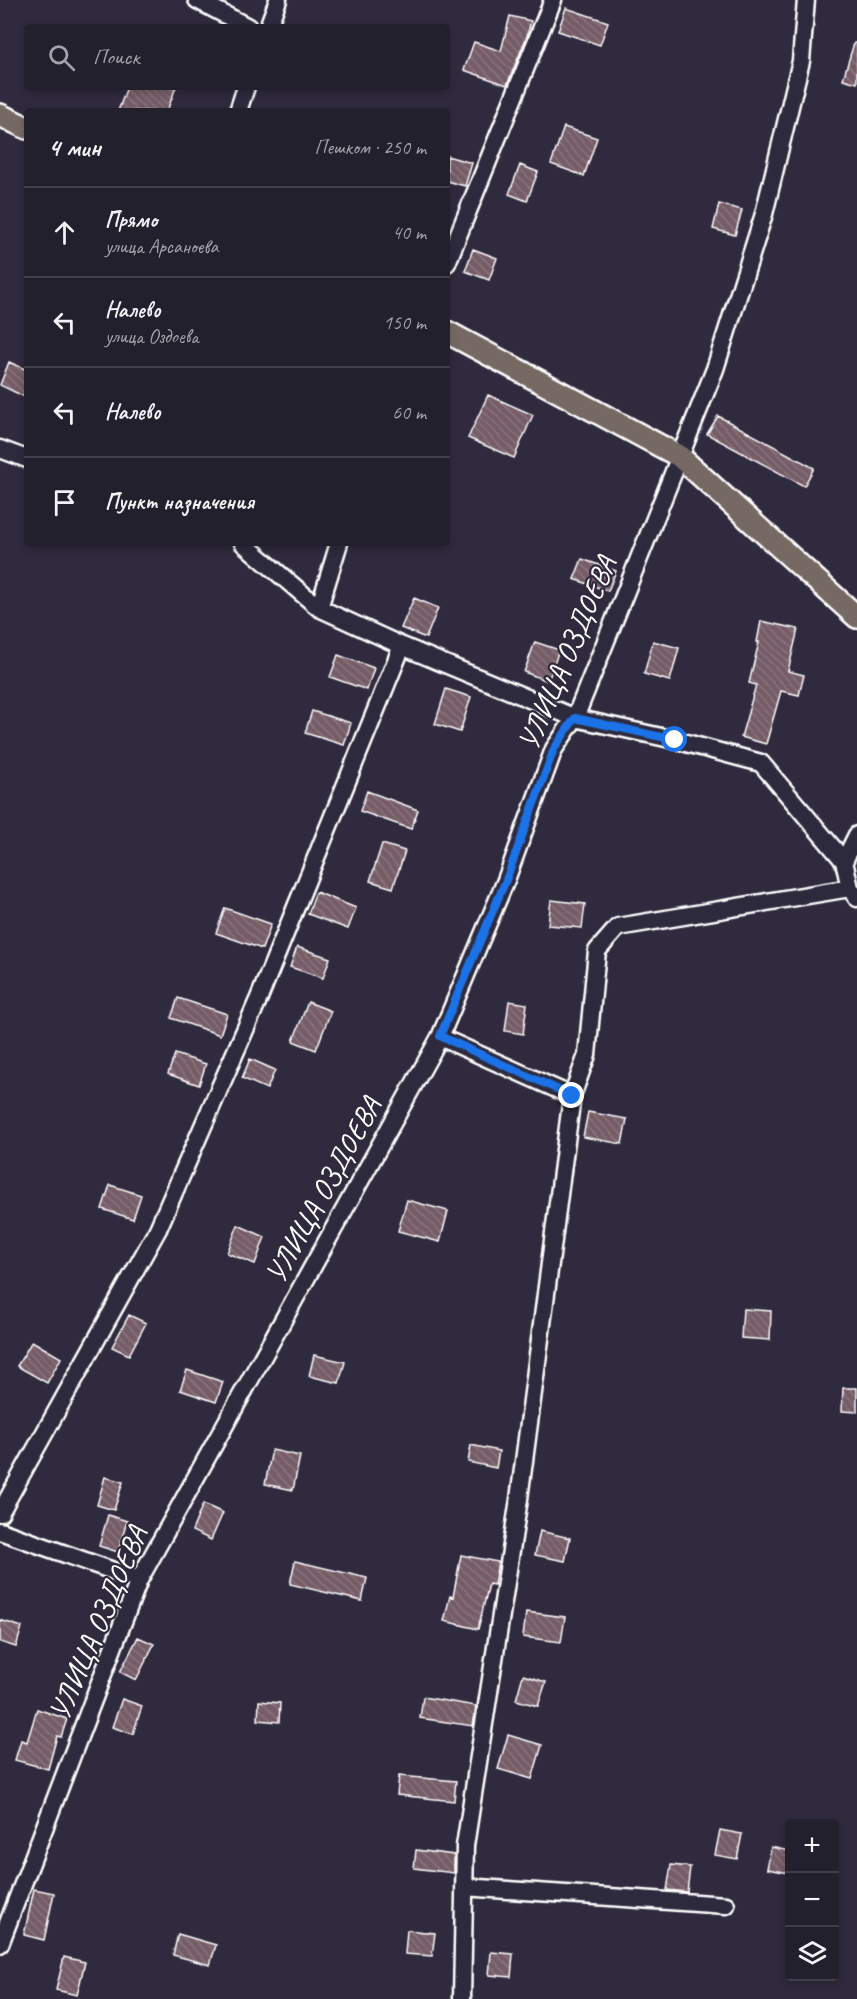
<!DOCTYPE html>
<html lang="ru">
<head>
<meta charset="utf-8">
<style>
	body { margin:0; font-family:Caveat,sans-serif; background:#2b2836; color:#f1f3f6 }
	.controls { position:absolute; right:18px; bottom:18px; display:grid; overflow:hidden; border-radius:6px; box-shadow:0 3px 9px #0003 }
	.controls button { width:54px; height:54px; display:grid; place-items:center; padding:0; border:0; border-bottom:2px solid #403e4a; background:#23202e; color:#f1f3f6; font:30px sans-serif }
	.stop { position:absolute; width:18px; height:18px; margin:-14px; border:4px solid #1a73e8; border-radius:50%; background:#fff }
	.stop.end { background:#1a73e8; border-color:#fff; box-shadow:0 2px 6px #0008 }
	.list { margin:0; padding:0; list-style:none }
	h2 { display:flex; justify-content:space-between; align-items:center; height:78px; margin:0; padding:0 24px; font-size:26px }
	h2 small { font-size:20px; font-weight:400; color:#a3a3aa }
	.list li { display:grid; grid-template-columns:39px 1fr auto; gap:18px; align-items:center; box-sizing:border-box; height:90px; padding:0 24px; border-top:2px solid #403e4a }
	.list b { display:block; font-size:22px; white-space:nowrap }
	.list p { margin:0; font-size:20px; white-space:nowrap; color:#a3a3aa }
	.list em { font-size:20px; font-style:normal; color:#a3a3aa }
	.icon { flex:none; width:33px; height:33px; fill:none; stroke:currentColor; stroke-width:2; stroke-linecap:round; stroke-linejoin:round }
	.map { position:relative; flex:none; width:857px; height:1999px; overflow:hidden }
	.search { position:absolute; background:#23202e; box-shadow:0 3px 9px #0003; left:24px; top:24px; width:426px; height:66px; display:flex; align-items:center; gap:15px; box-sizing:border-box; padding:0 21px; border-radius:6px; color:#a3a3aa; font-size:22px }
	.panel { position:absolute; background:#23202e; box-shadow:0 3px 9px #0003; left:24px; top:108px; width:426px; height:438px; border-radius:6px }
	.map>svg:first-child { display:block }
</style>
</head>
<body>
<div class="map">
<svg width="857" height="1999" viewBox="0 0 857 1999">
	<defs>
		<pattern id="building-back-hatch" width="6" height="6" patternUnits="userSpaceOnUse" patternTransform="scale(1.5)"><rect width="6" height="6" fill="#745c66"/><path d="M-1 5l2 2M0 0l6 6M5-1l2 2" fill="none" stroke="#89747d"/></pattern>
	</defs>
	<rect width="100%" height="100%" fill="#2f2a3d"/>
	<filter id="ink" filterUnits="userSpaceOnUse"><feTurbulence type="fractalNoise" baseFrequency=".0167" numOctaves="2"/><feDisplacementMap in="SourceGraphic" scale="12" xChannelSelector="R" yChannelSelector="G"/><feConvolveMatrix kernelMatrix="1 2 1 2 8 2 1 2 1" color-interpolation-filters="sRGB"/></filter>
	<g filter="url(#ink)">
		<path fill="url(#building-back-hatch)" stroke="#fff" stroke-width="1.5" d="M566 8 608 22 600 45 558 31Z
			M510 16 531 21 527 36 507 85 464 70 474 42 501 51Z
			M854 43H857V83L843 79Z
			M127 87H176L167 111H118Z
			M564 127 597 138 584 176 551 164Z
			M447 156 472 163 465 186 447 181Z
			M520 165 538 172 527 201 509 194Z
			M719 204 742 210 735 235 713 229Z
			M473 249 497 258 489 280 465 271Z
			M9 362 27 370V398L0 385Z
			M488 395 533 415 514 458 468 438Z
			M718 416 814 468 804 486 707 434Z
			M582 559 616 571 608 591 574 579Z
			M414 598 438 608 426 638 401 628Z
			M761 621 798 629 788 671 804 675 799 695 781 691 766 744 741 737 756 685 749 683 759 642H757Z
			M653 641 679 648 670 681 644 674Z
			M535 642 559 650 548 681 524 672Z
			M338 655 374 668 367 690 330 677Z
			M446 689 471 697 460 732 435 724Z
			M312 711 351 723 344 745 305 733Z
			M367 791 418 810 411 829 360 811Z
			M382 844 405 851 393 888 370 881Z
			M316 892 356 908 348 929 308 914Z
			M551 900 585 904 582 928 548 925Z
			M225 908 271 924 262 949 216 933Z
			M297 947 330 958 323 978 290 967Z
			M178 998 227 1014 220 1035 171 1018Z
			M509 1001 527 1004 523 1034 505 1031Z
			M308 1002 331 1011 316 1050 293 1041Z
			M175 1054 206 1064 199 1085 168 1074Z
			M250 1059 275 1070 267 1089 242 1078Z
			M588 1112 627 1119 622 1144 583 1137Z
			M110 1185 141 1195 133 1219 102 1209Z
			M407 1200 448 1211 440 1242 398 1231Z
			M238 1225 265 1237 255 1264 227 1253Z
			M743 1309 771 1311 770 1340 741 1338Z
			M129 1315 146 1323 129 1355 112 1347Z
			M32 1341 61 1358 47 1383 17 1366Z
			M314 1355 345 1362 339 1383 309 1376Z
			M187 1370 223 1382 216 1402 180 1390Z
			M843 1388H857V1412L842 1411Z
			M471 1445 499 1451 496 1468 468 1462Z
			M272 1450 300 1456 293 1490 265 1484Z
			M105 1477 123 1482 114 1510 97 1505Z
			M203 1504 223 1513 211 1540 192 1531Z
			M108 1515 127 1521 118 1552 99 1546Z
			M540 1531 570 1538 565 1561 535 1555Z
			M461 1555 498 1562 494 1585 489 1584 478 1629 444 1621 450 1596 453 1597Z
			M295 1561 367 1578 362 1601 290 1584Z
			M526 1612 565 1617 561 1642 523 1637Z
			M0 1620 22 1627 16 1647 0 1642Z
			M138 1637 154 1644 136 1680 120 1672Z
			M523 1675 546 1682 538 1706 516 1700Z
			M423 1697 476 1706 473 1726 420 1718Z
			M122 1699 142 1706 133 1734 112 1727Z
			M259 1701 280 1703 279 1722 258 1720Z
			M37 1709 67 1719 61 1737 57 1736 48 1769 15 1760 21 1740 27 1742Z
			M508 1735 542 1745 532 1779 498 1769Z
			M399 1776 456 1781 454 1801 397 1795Z
			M720 1830 742 1834 737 1859 715 1855Z
			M771 1847 789 1851V1873L767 1869Z
			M416 1850 454 1855V1873L414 1868Z
			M671 1865 690 1867 687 1892 667 1890Z
			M34 1889 54 1893 44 1940 24 1935Z
			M407 1930 435 1933 432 1956 405 1954Z
			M178 1934 216 1945 210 1965 173 1955Z
			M491 1952 513 1954 511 1977 489 1975Z
			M64 1957 85 1962 77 1995 56 1990Z"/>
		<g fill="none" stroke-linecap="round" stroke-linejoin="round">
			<defs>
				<path id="minor" d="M197 0 248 27
					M268 27 278 0
					M238 111 246 87
					M447 263 553 0
					M0 449 27 459
					M243 543 319 608 402 646 575 718 675 740 761 763 844 861 850 888 857 898
					M319 608 339 543
					M844 861 857 835
					M440 1037 572 1096 519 1499 465 1846 462 1999
					M572 1096 587 1055 597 951 618 927 850 888
					M0 1513 158 1229 259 998 402 646
					M0 1531 139 1580
					M464 1887 726 1905
					M0 1944 139 1580 440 1037 506 880 554 749 575 718 715 369 764 214 801 61 806 0"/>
				<path id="major" d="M0 115 27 128
					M447 332 679 456 857 617"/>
			</defs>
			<use href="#minor" stroke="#fff" stroke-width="21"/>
			<use href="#major" stroke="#fff" stroke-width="26"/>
			<use href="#minor" stroke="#2f2a3d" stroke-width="16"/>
			<use href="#major" stroke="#766964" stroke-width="21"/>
		</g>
	</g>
	<g fill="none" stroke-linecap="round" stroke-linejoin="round" filter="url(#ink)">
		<path stroke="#1a73e8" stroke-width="8" d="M572 1096 440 1036 506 880 554 749 575 718 675 740"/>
	</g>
	<g text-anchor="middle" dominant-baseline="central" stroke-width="4.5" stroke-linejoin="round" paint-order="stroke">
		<g font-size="30" fill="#fff" stroke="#2f2a3d">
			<text transform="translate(567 653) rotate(-67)">УЛИЦА ОЗДОЕВА</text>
			<text transform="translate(323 1190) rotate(-61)">УЛИЦА ОЗДОЕВА</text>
			<text transform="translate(98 1623) rotate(-67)">УЛИЦА ОЗДОЕВА</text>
		</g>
	</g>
</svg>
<div class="controls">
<button>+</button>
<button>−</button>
<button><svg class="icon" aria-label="layers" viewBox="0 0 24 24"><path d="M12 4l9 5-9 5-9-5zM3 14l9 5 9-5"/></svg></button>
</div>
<div class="stop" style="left:675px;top:740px"></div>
<div class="stop end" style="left:572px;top:1096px"></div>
<div class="search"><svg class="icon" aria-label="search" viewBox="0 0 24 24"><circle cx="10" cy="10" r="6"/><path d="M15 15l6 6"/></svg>Поиск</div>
<section class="panel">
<h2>4 мин<small>Пешком · 250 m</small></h2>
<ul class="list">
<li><svg class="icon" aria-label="ahead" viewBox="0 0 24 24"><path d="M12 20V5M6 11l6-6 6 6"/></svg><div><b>Прямо</b><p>улица Арсаноева</p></div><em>40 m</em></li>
<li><svg class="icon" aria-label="left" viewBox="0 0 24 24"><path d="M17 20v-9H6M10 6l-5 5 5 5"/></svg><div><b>Налево</b><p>улица Оздоева</p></div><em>150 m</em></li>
<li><svg class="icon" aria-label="left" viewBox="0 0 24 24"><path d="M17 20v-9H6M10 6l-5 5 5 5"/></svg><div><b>Налево</b></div><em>60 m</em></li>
<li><svg class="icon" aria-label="arrive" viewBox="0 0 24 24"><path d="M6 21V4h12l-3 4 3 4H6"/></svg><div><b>Пункт назначения</b></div></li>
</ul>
</section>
</div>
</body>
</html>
